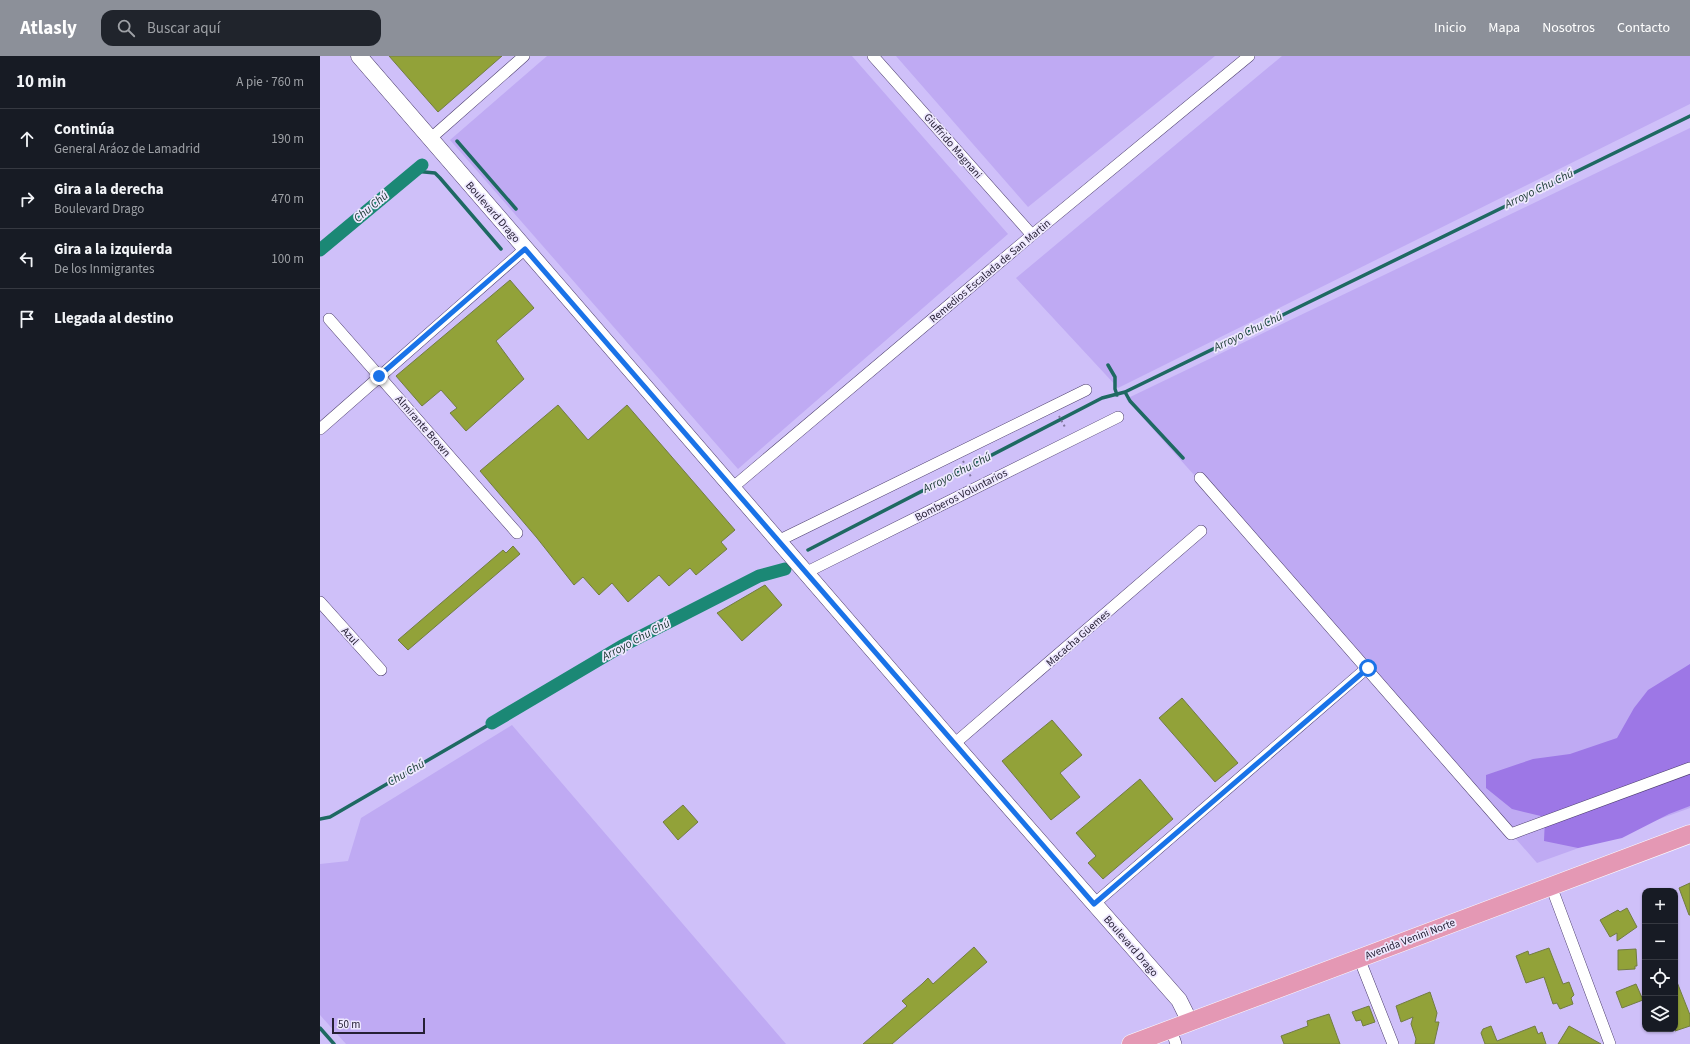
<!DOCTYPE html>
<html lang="es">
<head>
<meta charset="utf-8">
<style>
	body { margin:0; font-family:"Source Sans 3",sans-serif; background:#20242c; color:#f1f3f6 }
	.controls { position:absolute; right:12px; bottom:12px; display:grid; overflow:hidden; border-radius:8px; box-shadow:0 1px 3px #0004 }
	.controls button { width:36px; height:36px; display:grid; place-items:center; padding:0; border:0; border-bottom:1px solid #363941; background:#171b24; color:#f1f3f6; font:20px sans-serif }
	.scale { position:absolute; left:12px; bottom:10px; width:93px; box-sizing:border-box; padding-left:4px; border:2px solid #262035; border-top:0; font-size:11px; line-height:14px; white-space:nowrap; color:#262035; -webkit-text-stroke:3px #ede7fe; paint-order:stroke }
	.stop { position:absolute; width:12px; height:12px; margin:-9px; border:3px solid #1a73e8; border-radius:50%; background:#fff }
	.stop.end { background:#1a73e8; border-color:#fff; box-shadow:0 1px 4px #0008 }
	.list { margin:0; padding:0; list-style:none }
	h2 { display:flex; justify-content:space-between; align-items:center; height:52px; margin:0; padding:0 16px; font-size:17px }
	h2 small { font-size:13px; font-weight:400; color:#9ea1a6 }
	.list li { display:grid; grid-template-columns:26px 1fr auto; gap:12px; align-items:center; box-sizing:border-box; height:60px; padding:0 16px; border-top:1px solid #363941 }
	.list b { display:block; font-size:15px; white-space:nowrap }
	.list p { margin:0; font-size:13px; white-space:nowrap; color:#9ea1a6 }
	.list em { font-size:13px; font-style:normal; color:#9ea1a6 }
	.icon { flex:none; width:22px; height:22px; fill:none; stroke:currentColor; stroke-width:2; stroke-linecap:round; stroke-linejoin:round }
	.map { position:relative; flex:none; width:1370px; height:988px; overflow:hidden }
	header { display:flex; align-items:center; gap:24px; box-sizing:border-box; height:56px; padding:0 20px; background:#8c9099; color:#fff }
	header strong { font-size:19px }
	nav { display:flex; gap:22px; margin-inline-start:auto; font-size:14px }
	.search { width:280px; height:36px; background:#20242c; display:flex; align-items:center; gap:10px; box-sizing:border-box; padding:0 14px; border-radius:12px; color:#9ea1a6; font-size:15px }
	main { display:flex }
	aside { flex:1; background:#171b24 }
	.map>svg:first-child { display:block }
</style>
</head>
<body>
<header>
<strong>Atlasly</strong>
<div class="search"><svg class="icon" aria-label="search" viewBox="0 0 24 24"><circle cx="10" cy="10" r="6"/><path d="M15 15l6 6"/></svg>Buscar aquí</div>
<nav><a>Inicio</a><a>Mapa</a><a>Nosotros</a><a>Contacto</a></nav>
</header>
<main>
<aside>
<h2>10 min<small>A pie · 760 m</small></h2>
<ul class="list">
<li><svg class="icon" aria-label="ahead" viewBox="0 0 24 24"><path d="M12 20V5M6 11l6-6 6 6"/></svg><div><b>Continúa</b><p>General Aráoz de Lamadrid</p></div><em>190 m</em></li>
<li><svg class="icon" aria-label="right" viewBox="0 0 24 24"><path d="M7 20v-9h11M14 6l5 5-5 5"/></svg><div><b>Gira a la derecha</b><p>Boulevard Drago</p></div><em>470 m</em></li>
<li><svg class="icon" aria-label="left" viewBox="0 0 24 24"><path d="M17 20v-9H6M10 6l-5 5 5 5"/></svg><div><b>Gira a la izquierda</b><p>De los Inmigrantes</p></div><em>100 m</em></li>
<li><svg class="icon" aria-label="arrive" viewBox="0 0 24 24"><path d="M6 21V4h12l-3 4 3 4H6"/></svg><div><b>Llegada al destino</b></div></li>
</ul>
</aside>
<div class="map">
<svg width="1370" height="988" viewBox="0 0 1370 988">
	<rect width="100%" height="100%" fill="#cfc0f9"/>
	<path fill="#bfaaf3" d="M227 0H532L688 178 418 413 130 84Z
		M576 0H895L708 151Z
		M962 0H1370V48L798 332 696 222Z
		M1370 72V752L1217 807 1047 612 806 343Z
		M192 669 466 988H26L0 959V808L28 805 41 762Z"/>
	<path fill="#9d77e6" d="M1370 608V750L1349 758 1302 782 1258 792 1224 785 1225 761 1192 753 1166 732V719L1213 703 1250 698 1297 682 1314 652 1328 634Z"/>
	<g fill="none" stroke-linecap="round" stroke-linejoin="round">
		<path stroke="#1e6962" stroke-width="3.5" d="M137 85 196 153
			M94 115 115 117 120 122 181 193
			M788 309 795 321V333L797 339
			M805 336 810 345 863 402
			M488 494 782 342 805 336 1370 60
			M0 763 10 761 172 667
			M0 972 14 988"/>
		<path stroke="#1b8875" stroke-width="13" d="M0 194 102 109
			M172 667 302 590 439 520 465 513"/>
	</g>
	<path fill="#92a239" stroke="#727c43" d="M69 0H182L118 56Z
		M190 224 214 252 176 285 204 323 146 375 130 357 137 352 121 334 102 350 76 320Z
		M238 349 268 384 307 349 415 474 401 486 407 493 376 519 370 512 349 530 339 519 308 546 292 527 279 539 263 521 254 529 217 482 160 415Z
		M193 490 200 498 88 594 78 584 183 494 186 497Z
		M445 529 462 549 422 585 397 557Z
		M862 642 918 707 895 726 839 662Z
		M732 664 762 699 740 717 760 741 731 764 682 705Z
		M820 723 853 763 783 823 768 807 776 800 756 777Z
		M363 749 378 766 358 784 343 766Z
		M1370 827V859H1369L1359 832Z
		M1307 852 1317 871 1297 885V877L1290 881 1280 864 1298 854 1300 856Z
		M654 891 667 906 572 988H543L587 950 582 945 602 928 608 922 613 928Z
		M1229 892 1243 928 1249 926 1254 939 1251 942 1253 948 1240 953 1237 947 1233 948 1224 921 1206 927 1196 900 1208 895 1209 899Z
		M1316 893 1317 910H1315V913L1298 914V894Z
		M1355 921 1370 959V970L1355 975Z
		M1316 928 1323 944 1302 952 1296 936Z
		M1110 936 1117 957 1115 966H1119L1114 988H1095L1096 983 1091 968 1093 961 1081 966 1076 950Z
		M1049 950 1055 966 1043 970 1041 964 1036 965 1032 956Z
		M1009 958 1020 988H964L961 980 988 970 987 965Z
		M1171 970 1177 985 1215 970 1218 978 1222 976 1226 988H1165L1161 977 1163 973Z
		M1249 970 1281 988H1238Z"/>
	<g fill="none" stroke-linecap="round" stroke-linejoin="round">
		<defs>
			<path id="minor" d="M553 0 712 179
				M110 83 204 0
				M9 263 197 477
				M0 373 205 193
				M880 422 1191 778 1370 712
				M412 432 712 179 929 0
				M458 485 766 334
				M485 517 798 361
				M0 546 61 614
				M634 688 881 475
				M1231 830 1290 988
				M774 848 1047 612
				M1039 902 1073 988
				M851 973 856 988"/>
			<path id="secondary" d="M39 0 634 688 859 944 870 966"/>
			<path id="trunk" d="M811 988 1370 778"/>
		</defs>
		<use href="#minor" stroke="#4c3d6d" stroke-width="12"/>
		<use href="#secondary" stroke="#4c3d6d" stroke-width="17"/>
		<use href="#trunk" stroke="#fff" stroke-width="19"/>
		<path stroke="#8277a0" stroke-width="2" stroke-dasharray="2 3" stroke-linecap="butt" d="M739 360 746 373
			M643 405 651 421"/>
		<use href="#minor" stroke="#fff" stroke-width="11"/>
		<use href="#secondary" stroke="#fff" stroke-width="16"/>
		<use href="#trunk" stroke="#e498b4" stroke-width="18"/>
	</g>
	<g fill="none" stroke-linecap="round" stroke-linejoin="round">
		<path stroke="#1a73e8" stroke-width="5" d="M59 320 205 193 774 848 1048 612"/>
	</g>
	<g text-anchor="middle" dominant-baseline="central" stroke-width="3.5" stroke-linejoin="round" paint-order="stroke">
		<g font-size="11" fill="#262035" stroke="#ede7fe">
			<text transform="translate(633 90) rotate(49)">Giuffrido Magnani</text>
			<text transform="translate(173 156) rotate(49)">Boulevard Drago</text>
			<text transform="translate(670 215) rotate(-40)">Remedios Escalada de San Martin</text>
			<text transform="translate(103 370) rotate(49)">Almirante Brown</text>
			<text transform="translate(641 439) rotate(-27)">Bomberos Voluntarios</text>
			<text transform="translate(30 580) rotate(48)">Azul</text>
			<text transform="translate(758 582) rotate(-41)">Macacha Güemes</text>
			<text transform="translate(1090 883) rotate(-21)">Avenida Venini Norte</text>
			<text transform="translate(811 890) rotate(49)">Boulevard Drago</text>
		</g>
		<g font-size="12" font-style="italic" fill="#1c3a33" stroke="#ede7fe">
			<text transform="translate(1219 133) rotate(-26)">Arroyo Chu Chú</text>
			<text transform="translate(51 151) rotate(-40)">Chu Chú</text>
			<text transform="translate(928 276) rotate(-26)">Arroyo Chu Chú</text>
			<text transform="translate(637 417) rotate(-27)">Arroyo Chu Chú</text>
			<text transform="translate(316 584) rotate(-28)">Arroyo Chu Chú</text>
			<text transform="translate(86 717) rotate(-30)">Chu Chú</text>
		</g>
	</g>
</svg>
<div class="controls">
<button>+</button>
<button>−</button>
<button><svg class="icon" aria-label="locate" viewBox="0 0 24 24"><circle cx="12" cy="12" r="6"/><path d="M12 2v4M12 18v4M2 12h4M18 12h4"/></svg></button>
<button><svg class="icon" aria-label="layers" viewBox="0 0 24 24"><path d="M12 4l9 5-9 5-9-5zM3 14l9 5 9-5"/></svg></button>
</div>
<div class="scale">50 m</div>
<div class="stop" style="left:1048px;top:612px"></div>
<div class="stop end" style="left:59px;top:320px"></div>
</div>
</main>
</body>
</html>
